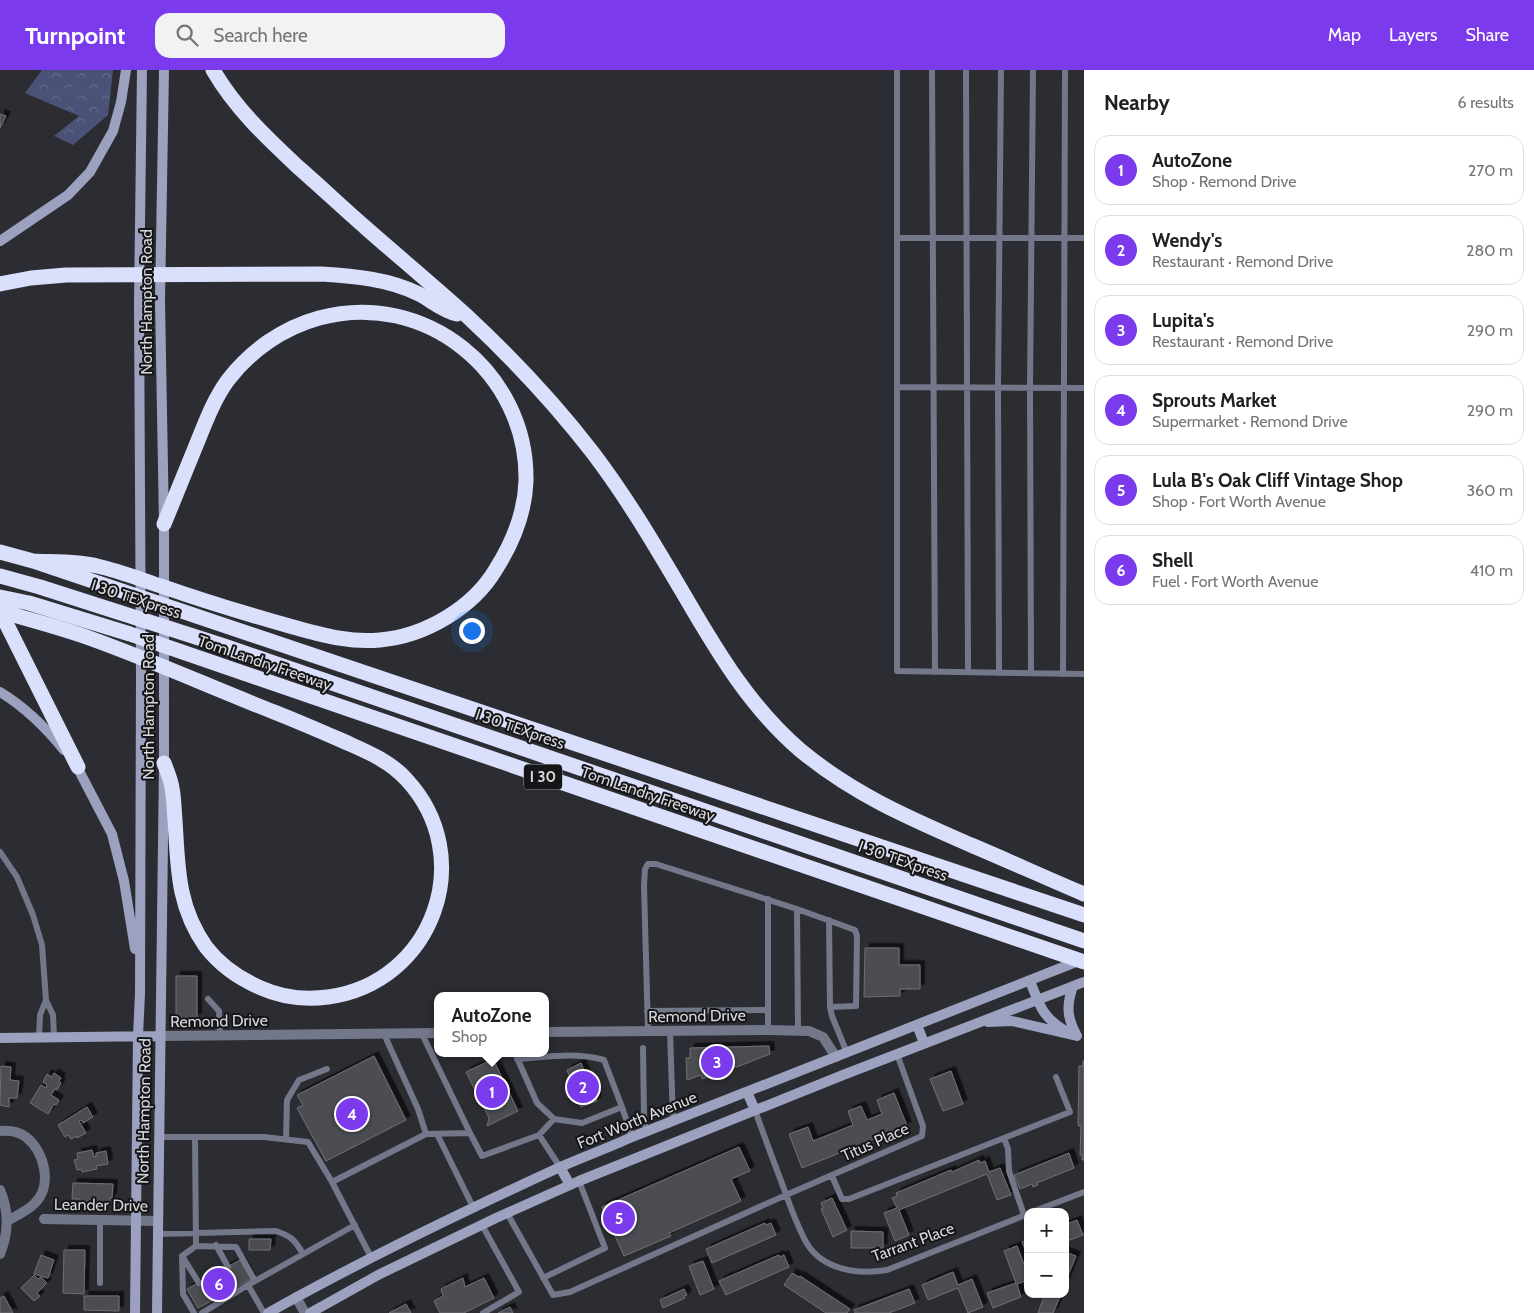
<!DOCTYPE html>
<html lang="en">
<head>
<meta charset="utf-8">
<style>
	body { margin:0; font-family:Cabin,sans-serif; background:#f2f2f2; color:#202124 }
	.controls { position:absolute; right:15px; bottom:15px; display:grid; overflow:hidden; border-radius:10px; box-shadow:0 1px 4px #0004 }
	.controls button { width:45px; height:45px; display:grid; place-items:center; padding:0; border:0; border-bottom:1px solid #e0e0e0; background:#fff; color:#202124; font:25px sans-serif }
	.you { position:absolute; left:471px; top:560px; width:18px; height:18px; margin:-12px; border:4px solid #fff; border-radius:50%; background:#1a73e8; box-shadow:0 0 0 8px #1a73e833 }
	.badge { display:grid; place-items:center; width:32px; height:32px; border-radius:50%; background:#7c3aed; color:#fff; font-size:16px; font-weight:700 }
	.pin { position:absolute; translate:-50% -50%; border:2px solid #fff; box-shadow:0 1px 5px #0006 }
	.popup { position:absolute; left:434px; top:922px; width:115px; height:65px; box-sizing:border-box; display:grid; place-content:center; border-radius:10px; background:#fff; filter:drop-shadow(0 1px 4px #0005); font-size:16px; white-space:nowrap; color:#757577 }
	.popup b { font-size:19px; color:#202124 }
	.popup::after { content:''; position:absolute; left:50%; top:100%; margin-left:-10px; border:10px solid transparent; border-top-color:#fff }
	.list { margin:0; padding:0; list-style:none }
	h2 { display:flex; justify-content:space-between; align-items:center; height:65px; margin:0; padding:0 20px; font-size:21px }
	h2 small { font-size:16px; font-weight:400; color:#757577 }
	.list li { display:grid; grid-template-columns:32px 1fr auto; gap:15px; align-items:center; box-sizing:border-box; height:70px; margin:0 10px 10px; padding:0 10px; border:1px solid #e0e0e0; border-radius:15px }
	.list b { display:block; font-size:19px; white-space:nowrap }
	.list p { margin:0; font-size:16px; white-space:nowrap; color:#757577 }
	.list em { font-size:16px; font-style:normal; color:#757577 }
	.icon { flex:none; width:28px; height:28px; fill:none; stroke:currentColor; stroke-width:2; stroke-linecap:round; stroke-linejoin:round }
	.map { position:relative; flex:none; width:1084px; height:1243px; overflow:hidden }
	header { display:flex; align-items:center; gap:30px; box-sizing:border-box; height:70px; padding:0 25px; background:#7c3aed; color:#fff }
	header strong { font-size:24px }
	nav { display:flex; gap:28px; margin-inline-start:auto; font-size:18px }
	.search { width:350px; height:45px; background:#f2f2f2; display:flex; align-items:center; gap:12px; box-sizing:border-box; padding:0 18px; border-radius:15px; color:#757577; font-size:19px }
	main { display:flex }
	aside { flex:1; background:#fff }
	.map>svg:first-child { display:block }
</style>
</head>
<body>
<header>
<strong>Turnpoint</strong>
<div class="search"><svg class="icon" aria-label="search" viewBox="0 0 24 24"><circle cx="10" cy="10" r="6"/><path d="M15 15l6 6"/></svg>Search here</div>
<nav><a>Map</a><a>Layers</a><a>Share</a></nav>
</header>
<main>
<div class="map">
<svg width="1084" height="1243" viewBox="0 0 1084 1243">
	<defs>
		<pattern id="forest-crowns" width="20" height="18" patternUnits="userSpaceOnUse" patternTransform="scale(1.25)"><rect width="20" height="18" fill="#4b5277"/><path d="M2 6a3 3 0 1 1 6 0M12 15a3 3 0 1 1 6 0" fill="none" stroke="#646a8a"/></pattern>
		<filter id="shadow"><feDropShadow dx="4.5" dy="-4.5" stdDeviation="0" flood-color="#0009"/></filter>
	</defs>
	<rect width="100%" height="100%" fill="#2c2d32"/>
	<path fill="url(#forest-crowns)" d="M42 0H113L108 45 73 75 54 66 79 46 25 23Z"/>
	<path fill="#4c4d52" stroke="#6f7075" filter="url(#shadow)" d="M0 44 6 46 0 58Z
		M865 878H899V895H920V919H900V926L864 927Z
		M176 906H197V948H176Z
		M769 976 770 984 737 997H731L702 1009 701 1005 687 1010 686 988H690V978Z
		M374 986 406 1050 326 1091 297 1038 303 1035 297 1025Z
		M493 989 518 1041 487 1056 489 1048 466 1002Z
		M1083 991H1084V1090H1082V1085H1080L1081 1056H1078L1079 996H1083Z
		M581 993 589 1012 591 1011 596 1021 593 1022 597 1031 581 1037 571 1013 572 1012 567 1000Z
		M1 996 11 997 10 1010 19 1011 17 1028H9V1037L0 1035Z
		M951 1001 963 1034 943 1041 930 1009Z
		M54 1003 61 1008 59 1011 61 1013 57 1020 55 1019 51 1025 59 1030 56 1035 54 1034 48 1044 30 1033 41 1015 46 1018 47 1015 43 1012 47 1004 52 1007Z
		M894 1023 907 1056 802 1098 789 1064 808 1057 813 1071 853 1055 848 1041 861 1036 867 1050 882 1044 877 1030Z
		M87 1037 93 1047 83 1053 82 1050 79 1051 86 1063 77 1068V1066L71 1069 68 1065 65 1067 58 1055Z
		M739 1077 750 1101 731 1109 741 1131 669 1163 671 1166 624 1186 602 1137Z
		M92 1080 94 1087H96V1083L106 1081 108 1094 96 1096 97 1099 82 1102 81 1099 77 1100 74 1090 78 1089 77 1083Z
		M1069 1083 1074 1098 1037 1113 1038 1115 1033 1117 1032 1114 1020 1119 1014 1105Z
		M979 1090 980 1093 985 1091 989 1102 1000 1098 1011 1125 997 1130 987 1104 899 1140 909 1165 895 1171 884 1143 897 1138 892 1128 897 1126 896 1123 951 1100 952 1102Z
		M73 1113 113 1114 112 1128H110V1134H79V1129H72Z
		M832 1128 847 1160 833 1167 821 1139 823 1138 821 1133Z
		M1077 1150 1083 1165 1065 1172V1155Z
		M765 1153 766 1155 771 1153 776 1165 712 1193 706 1179Z
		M851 1161 883 1162V1178H851Z
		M249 1169H271L270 1180H249Z
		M1028 1170V1186L1022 1172Z
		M1017 1176 1028 1205V1210L1017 1214 1021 1227 993 1238 987 1223 1016 1213 1004 1181Z
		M64 1180H85L84 1224 63 1223Z
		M1065 1182 1076 1186 1065 1213Z
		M41 1185 54 1190 48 1208 34 1204Z
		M779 1185 780 1187 784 1185 789 1197 726 1225 719 1211Z
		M240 1190 251 1209 198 1238 187 1219Z
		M703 1191 714 1219 700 1225 689 1196Z
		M953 1202 958 1215 972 1209 983 1237 968 1243 958 1218 928 1230 922 1215Z
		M792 1203 799 1207 800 1206 850 1239 847 1243H826L784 1215Z
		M34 1205 38 1209 41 1207 47 1213 37 1223 40 1226 34 1231 21 1218Z
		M463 1208 465 1217 484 1208 494 1228 464 1243H440L434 1231 443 1226 441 1219Z
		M684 1219 687 1225 684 1226 685 1228 663 1238 660 1230Z
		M909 1219 915 1233 889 1243H855L854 1240Z
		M1045 1224H1061L1053 1243H1038Z
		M4 1226 13 1243H0V1228Z
		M84 1226H119V1241L84 1240Z
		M406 1234 411 1243H389Z
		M510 1237 513 1243H498Z"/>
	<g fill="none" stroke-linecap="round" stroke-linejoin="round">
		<path stroke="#73778a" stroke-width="6" d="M897 0V601L1084 604
			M932 0 935 602
			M966 0 968 602
			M897 168H1084
			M897 317 1084 318
			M999 603 998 317 1001 0
			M1031 603 1030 317 1033 0
			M1063 604 1065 0
			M0 782 17 807 33 845 42 875 46 930 53 945 54 967
			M768 829V940
			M797 839 855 860 857 866 856 936 830 937
			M829 850 830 937 832 946 847 983
			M208 929 219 941 220 966
			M647 941 768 940V960
			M648 961 644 816 645 799 648 794H656L797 839 798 960
			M670 961 673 1051
			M384 964 418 1039 426 1064
			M422 964 470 1063
			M39 967 40 945 46 930
			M643 978 644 1047 646 1062
			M515 983 537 1033 554 1049 582 1053 622 1037 632 1067
			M517 989C546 987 576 982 604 990L622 1037
			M755 1040C764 1066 774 1092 784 1119 790 1136 797 1155 806 1172 822 1200 858 1205 887 1200L1028 1144
			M437 1064 473 1137
			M539 1065 554 1049
			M159 1067H264L308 1072 332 1112 371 1187
			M195 1067 196 1176
			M1004 1068 1070 1042 1056 1007
			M286 1069 287 1030 299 1010 327 999
			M832 1106 842 1129H849L1004 1068 1008 1079 1009 1101 1024 1145
			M332 1112 426 1064 470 1063 482 1086 539 1065 560 1097
			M1032 1142 1084 1122
			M507 1143 553 1225 570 1222 786 1125 922 1066 923 1056 897 984
			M100 1150V1213
			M482 1155 519 1222 483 1243
			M158 1164 276 1161C291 1166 295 1170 303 1184
			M216 1175 228 1197
			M182 1186 199 1213
			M543 1208 605 1178 579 1111
			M194 1243 183 1224 182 1186 196 1176 236 1177 255 1211
			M202 1243 248 1215
			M264 1243 248 1215 355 1155"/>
		<path stroke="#73778a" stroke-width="10" d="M546 962 768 960 809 961 823 967 836 987
			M160 966 438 963
			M0 1061C9 1060 19 1062 26 1067 45 1082 53 1117 34 1134 27 1141 16 1146 7 1151
			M0 1120C9 1141 9 1162 0 1184
			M44 1149 158 1151
			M296 1227 305 1243"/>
		<path stroke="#9ba1be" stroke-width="10" d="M0 171 68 125 90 102 113 61 121 32 126 0
			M0 622C25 637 46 658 64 680
			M75 693 112 764 124 811 135 879
			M1030 911C1039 933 1041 946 1064 960
			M1073 916C1066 936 1067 948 1077 966
			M988 952 1012 951 1077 966
			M917 955 924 973
			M0 968 160 966
			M747 1022 755 1040
			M560 1097 570 1115
			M135 1243 138 966 140 923 141 606 139 232 142 0
			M157 1243 164 693V454L160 230 164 0
			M268 1243C362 1190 460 1143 558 1098 583 1087 608 1078 632 1067L1081 890
			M310 1243 380 1204 496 1148 579 1111 843 1005 1084 912"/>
		<path stroke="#dadffb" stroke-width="15" d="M213 0C235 38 266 67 298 97 321 117 343 138 366 158 400 188 435 217 468 247 513 289 556 335 593 383 628 429 657 479 686 528 718 583 751 638 800 680 853 724 909 748 971 775 1009 791 1046 808 1084 824
			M0 214 31 208 66 205 321 204C354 206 389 209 419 224 432 231 443 241 457 244
			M0 482 33 491 1084 845
			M33 491C52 492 79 491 97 496 120 501 142 510 164 517 207 532 250 545 293 557 323 565 349 573 380 570 425 566 473 538 496 499 513 472 525 443 526 411 528 303 425 219 319 248 283 258 251 280 228 310 214 329 206 351 197 373 186 400 175 427 164 454
			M0 506 40 517 224 576 1084 871
			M0 527 29 533 130 564 1084 892
			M0 541C30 550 62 558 92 569 153 591 213 618 274 642 297 651 320 661 343 671 365 681 389 690 406 709 479 787 433 913 328 927 304 930 283 928 261 918 240 909 220 895 206 877 177 836 178 797 175 750 174 739 174 728 172 718 171 710 167 701 164 693
			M0 541 78 697"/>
	</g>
	<g text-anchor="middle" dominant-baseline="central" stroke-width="4" stroke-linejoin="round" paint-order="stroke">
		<rect fill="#151517" stroke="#9d9ea0" stroke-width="1" x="524" y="694.5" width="38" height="25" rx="4"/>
		<g font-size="15" font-weight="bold" fill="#d7d8db">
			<text x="543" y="707">I 30</text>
		</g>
		<g font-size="16" fill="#d7d8db" stroke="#151517">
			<text transform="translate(146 232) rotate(-90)">North Hampton Road</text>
			<text transform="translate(136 529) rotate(18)">I 30 TEXpress</text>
			<text transform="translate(265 593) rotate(19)">Tom Landry Freeway</text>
			<text transform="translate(148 637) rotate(-90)">North Hampton Road</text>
			<text transform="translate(520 659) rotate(19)">I 30 TEXpress</text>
			<text transform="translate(648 724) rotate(19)">Tom Landry Freeway</text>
			<text transform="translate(903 791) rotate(19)">I 30 TEXpress</text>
			<text transform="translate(697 946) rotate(-1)">Remond Drive</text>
			<text transform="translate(219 951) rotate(-1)">Remond Drive</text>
			<text transform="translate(144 1041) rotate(-89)">North Hampton Road</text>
			<text transform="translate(637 1050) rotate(-22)">Fort Worth Avenue</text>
			<text transform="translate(875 1072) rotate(-24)">Titus Place</text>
			<text transform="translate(101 1135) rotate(1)">Leander Drive</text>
			<text transform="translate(913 1172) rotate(-20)">Tarrant Place</text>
		</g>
	</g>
</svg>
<div class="controls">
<button>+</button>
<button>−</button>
</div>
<div class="you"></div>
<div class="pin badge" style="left:492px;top:1022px">1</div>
<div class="popup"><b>AutoZone</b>Shop</div>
<div class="pin badge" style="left:583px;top:1017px">2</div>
<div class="pin badge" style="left:717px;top:992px">3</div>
<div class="pin badge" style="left:352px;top:1044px">4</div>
<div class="pin badge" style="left:619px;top:1148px">5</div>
<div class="pin badge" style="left:219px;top:1214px">6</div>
</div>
<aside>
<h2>Nearby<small>6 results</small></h2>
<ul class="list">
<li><span class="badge">1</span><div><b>AutoZone</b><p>Shop · Remond Drive</p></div><em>270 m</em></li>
<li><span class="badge">2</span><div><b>Wendy's</b><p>Restaurant · Remond Drive</p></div><em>280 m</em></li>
<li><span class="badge">3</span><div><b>Lupita's</b><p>Restaurant · Remond Drive</p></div><em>290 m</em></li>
<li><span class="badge">4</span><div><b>Sprouts Market</b><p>Supermarket · Remond Drive</p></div><em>290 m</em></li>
<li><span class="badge">5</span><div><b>Lula B's Oak Cliff Vintage Shop</b><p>Shop · Fort Worth Avenue</p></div><em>360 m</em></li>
<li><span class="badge">6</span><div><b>Shell</b><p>Fuel · Fort Worth Avenue</p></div><em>410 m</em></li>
</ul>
</aside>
</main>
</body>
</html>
